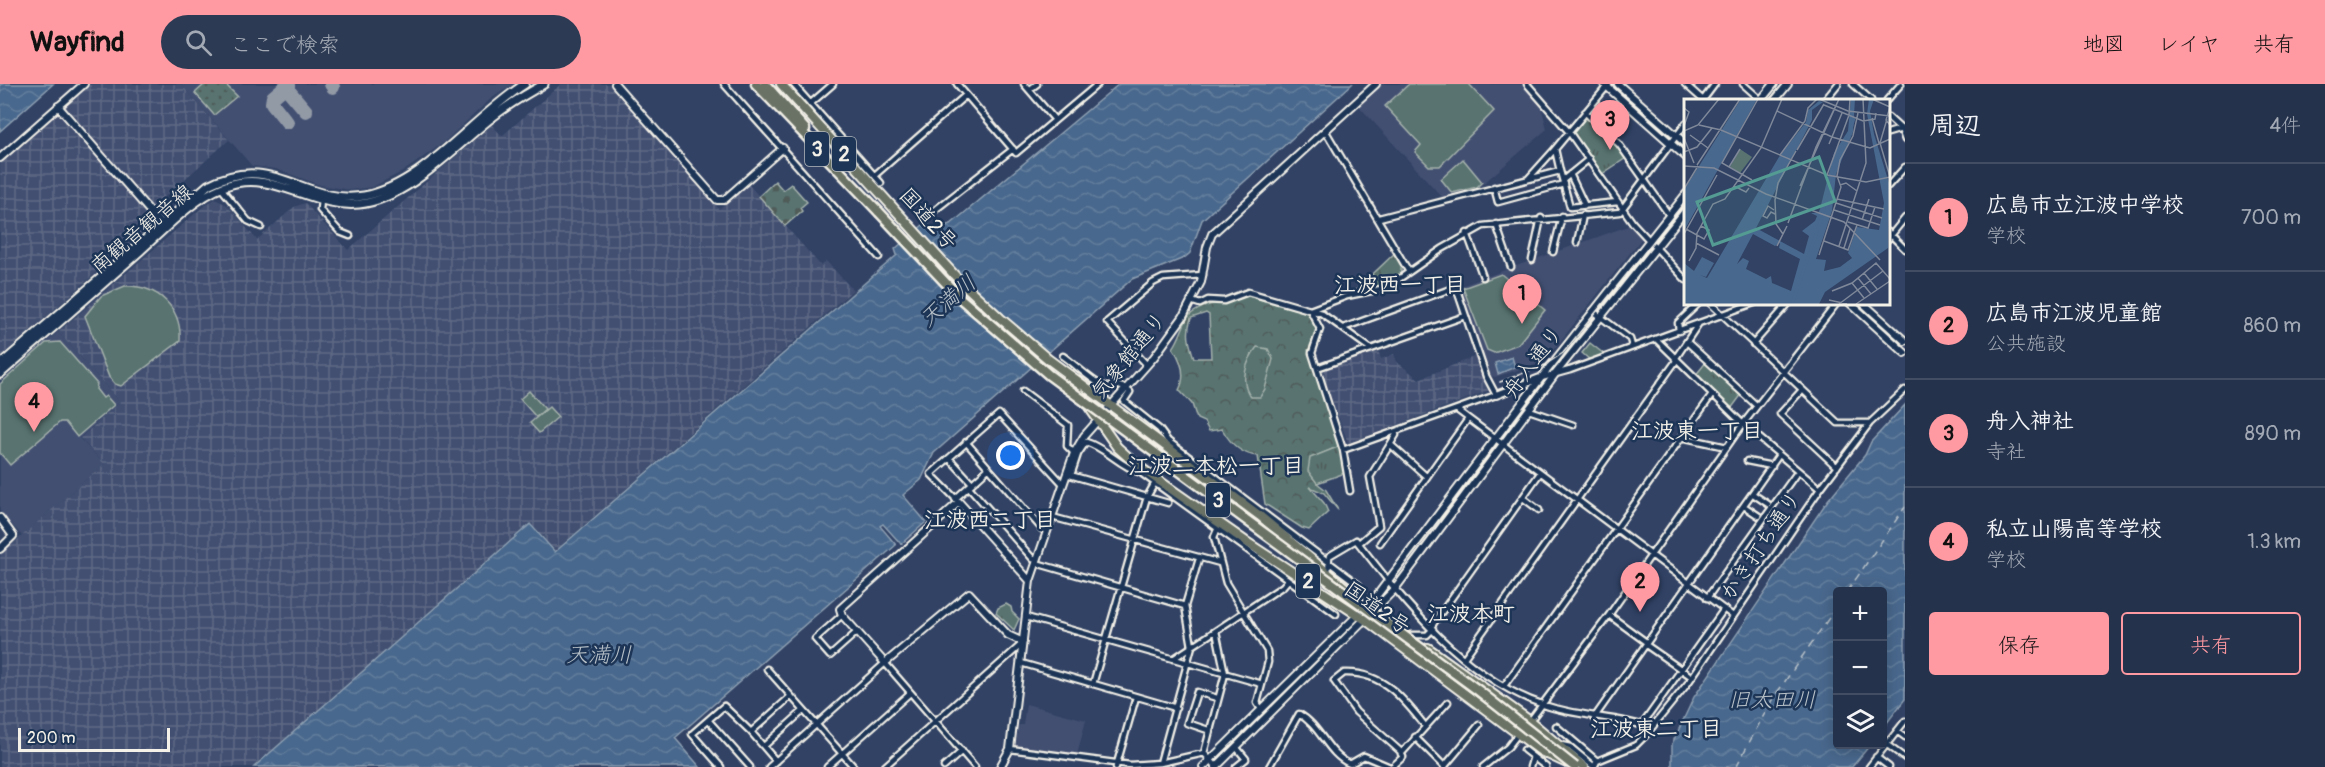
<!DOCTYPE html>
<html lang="ja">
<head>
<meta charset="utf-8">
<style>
	body { margin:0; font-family:Pangolin,"Klee One",sans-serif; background:#2d3a53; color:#f1f3f6 }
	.controls { position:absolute; right:18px; bottom:18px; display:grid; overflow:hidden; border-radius:6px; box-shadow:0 3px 15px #0003 }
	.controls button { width:54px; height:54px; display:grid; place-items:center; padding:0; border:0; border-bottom:2px solid #424d64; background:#25324c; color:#f1f3f6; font:30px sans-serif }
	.scale { position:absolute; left:18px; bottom:15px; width:152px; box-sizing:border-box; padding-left:6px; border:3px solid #f4f1e8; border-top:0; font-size:16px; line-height:21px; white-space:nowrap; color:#f4f1e8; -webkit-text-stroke:4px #1d3557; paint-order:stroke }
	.you { position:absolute; left:1011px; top:372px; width:21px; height:21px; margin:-15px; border:4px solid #fff; border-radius:50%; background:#1a73e8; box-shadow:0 0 0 9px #1a73e833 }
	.badge { display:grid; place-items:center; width:39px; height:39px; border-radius:50%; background:#ff9aa2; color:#111; font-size:20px; font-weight:700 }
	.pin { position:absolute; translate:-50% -50px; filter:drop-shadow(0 2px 3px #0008) }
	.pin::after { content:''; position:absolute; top:32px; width:21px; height:18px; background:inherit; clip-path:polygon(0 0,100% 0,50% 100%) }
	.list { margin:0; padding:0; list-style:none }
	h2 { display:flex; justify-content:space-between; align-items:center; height:78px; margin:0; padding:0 24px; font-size:26px }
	h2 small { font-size:20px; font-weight:400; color:#a3aab5 }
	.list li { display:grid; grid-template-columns:39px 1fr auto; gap:18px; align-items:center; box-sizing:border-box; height:108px; padding:0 24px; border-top:2px solid #424d64 }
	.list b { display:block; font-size:22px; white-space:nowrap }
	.list p { margin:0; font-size:20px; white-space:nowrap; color:#a3aab5 }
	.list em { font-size:20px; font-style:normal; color:#a3aab5 }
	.actions { display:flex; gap:12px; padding:18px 24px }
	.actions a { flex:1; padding:14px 0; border:2px solid #ff9aa2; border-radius:6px; text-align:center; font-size:21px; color:#ff9aa2 }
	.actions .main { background:#ff9aa2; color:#111 }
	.icon { flex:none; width:33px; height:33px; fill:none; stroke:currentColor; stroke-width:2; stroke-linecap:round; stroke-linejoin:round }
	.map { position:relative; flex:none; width:1905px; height:683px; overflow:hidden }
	header { display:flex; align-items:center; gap:36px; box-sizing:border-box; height:84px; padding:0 30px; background:#ff9aa2; color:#111 }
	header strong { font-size:28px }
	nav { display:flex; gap:33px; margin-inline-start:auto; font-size:21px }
	.search { width:420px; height:54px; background:#2d3a53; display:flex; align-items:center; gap:15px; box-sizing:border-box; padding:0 21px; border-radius:33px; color:#a3aab5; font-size:22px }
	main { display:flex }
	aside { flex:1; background:#25324c }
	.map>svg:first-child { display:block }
</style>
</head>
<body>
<header>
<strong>Wayfind</strong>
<div class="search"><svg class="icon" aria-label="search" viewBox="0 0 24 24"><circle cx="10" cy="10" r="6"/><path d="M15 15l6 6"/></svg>ここで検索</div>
<nav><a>地図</a><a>レイヤ</a><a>共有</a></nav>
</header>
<main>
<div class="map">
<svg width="1905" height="683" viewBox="0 0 1905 683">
	<defs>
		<pattern id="industrial-grid" width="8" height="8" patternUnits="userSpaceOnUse" patternTransform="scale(1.5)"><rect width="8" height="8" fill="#434f71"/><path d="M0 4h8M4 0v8" fill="none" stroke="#5f6985"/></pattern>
		<pattern id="grass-dots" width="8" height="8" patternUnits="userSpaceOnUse" patternTransform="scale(1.5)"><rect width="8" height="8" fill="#587370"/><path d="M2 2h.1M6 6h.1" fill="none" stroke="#505b59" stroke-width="1.8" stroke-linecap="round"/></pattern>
		<pattern id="forest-crowns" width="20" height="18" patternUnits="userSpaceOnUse" patternTransform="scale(1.5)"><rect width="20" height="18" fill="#587370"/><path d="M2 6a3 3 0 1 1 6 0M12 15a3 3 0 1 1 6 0" fill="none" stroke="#505b59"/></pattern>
		<pattern id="cemetery-stones" width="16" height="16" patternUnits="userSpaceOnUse" patternTransform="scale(1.5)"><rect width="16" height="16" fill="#587370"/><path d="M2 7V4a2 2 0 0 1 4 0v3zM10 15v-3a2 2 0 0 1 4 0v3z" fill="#505b59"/></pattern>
		<pattern id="park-tufts" width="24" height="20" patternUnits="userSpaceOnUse" patternTransform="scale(1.5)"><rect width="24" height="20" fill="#587370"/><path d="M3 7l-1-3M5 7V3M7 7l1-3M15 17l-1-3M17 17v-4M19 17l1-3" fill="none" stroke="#505b59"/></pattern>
		<pattern id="water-waves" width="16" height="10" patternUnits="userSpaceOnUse" patternTransform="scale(1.5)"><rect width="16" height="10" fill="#48688d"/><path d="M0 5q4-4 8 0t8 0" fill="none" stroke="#637e9d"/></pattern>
	</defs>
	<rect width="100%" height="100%" fill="#314265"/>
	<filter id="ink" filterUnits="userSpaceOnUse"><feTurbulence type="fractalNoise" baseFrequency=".0167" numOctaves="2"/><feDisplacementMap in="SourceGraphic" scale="12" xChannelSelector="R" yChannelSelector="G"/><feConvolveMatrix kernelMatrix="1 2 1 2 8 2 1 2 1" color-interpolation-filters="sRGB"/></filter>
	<g filter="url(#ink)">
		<path fill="#434f71" d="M181 0H514L494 12 443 59 404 87 372 103 350 106 320 101 276 85 252 82Z
			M1381 0H1524L1540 18 1547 45 1478 104 1443 114 1358 21Z
			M1631 141 1642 154 1544 278 1495 293 1489 291 1458 203Z
			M58 248 120 318 79 354 104 380 22 452 0 427V299Z
			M1026 620 1086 636 1077 671 1019 664 1016 660 1019 641H1023Z"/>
		<path fill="url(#industrial-grid)" d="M91 0H181L229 56 152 124 149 142 0 273V80Z
			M561 0H611L719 125 748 100 821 182 826 177 853 206 555 467 530 439 253 683H0V471L104 380 80 354 120 318 58 248 205 121 215 115 227 121 257 156 294 123 305 119 348 166 492 41 502 52Z
			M1378 266 1381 275 1394 270 1397 278 1419 295 1476 272 1488 307 1348 359 1322 288 1325 285Z"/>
		<path fill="url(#grass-dots)" stroke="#a6b2ac" stroke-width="1.5" d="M205 0H225L237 12 214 31 195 9Z"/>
		<path fill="url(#forest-crowns)" stroke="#a6b2ac" stroke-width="1.5" fill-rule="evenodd" d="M1248 212 1309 229 1318 245 1308 266 1340 362 1311 374 1317 399 1326 406 1338 426 1324 409 1310 403 1324 419 1328 428 1309 446 1302 444 1265 420 1258 372C1241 371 1230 359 1222 345L1209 347 1204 338 1197 335 1192 320 1179 306C1187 291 1181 276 1173 264 1181 254 1183 238 1190 231 1204 218 1230 218 1248 212ZM1206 229 1209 231 1211 274H1194C1189 259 1186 249 1191 234Z"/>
		<path fill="url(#cemetery-stones)" stroke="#a6b2ac" stroke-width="1.5" d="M775 97 783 106 791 100 807 118 800 124 802 127 785 142 759 112Z"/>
		<path fill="url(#park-tufts)" stroke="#a6b2ac" stroke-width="1.5" d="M1586 33 1616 58 1626 74 1602 90 1573 50Z
			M1396 168C1414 201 1382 203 1356 206Z
			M1590 259 1604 270 1590 276 1582 269Z
			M1257 263 1268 265 1273 275 1265 305 1260 313H1251C1239 299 1246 277 1257 263Z
			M1707 277 1742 310 1731 325 1695 292Z
			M1340 362 1345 389 1317 399 1308 387 1310 374Z
			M1006 520 1011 523 1012 528 1019 535 1014 546 996 529 998 524Z"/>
		<path fill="#587370" stroke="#a6b2ac" stroke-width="1.5" d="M1409 0H1469L1494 27 1440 82H1429L1415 68 1421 61 1385 22Z
			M1463 75 1482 98 1477 103 1452 109 1441 95Z
			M1501 190 1545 226 1518 260 1494 269 1487 266 1463 204Z
			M125 202C158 201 182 224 180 257L121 302 115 300 109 293 85 232 101 212Z
			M60 258 97 300 96 305 103 314 106 312 114 321 77 353 65 338H60L10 381 0 369V300L46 259Z
			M529 307 545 325 536 333 520 315Z
			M549 323 558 333 539 349 530 339Z"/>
		<path fill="url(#water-waves)" stroke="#8d9fb1" stroke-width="1.5" d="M0 0H53L0 47Z
			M1119 0H1352L1202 136 1190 169 1184 174 1132 195 934 369 921 396 903 411 926 438 901 460 883 440 880 442 896 461 675 654 700 683H254L530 440 555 468 897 171 895 165 924 140 936 144 951 140Z
			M1512 273 1515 283 1498 290 1495 279Z
			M1905 321V615L1883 644 1882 508H1838V660L1870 661 1852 683H1672V660L1694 613 1828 416 1865 371 1871 358Z"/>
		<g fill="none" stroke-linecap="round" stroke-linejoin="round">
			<path stroke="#b8c1c8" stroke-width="1.5" stroke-dasharray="8 6" stroke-linecap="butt" d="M1847 508 1905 423
				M1736 683 1772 616 1838 521"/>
			<path stroke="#929aa6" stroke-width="14" d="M289 0V7L306 27
				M331 0 333 3
				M287 38 272 19 273 13 288 0"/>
			<defs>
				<path id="minor" d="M724 0 879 173
					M793 0 881 99
					M957 0 1016 69 1098 0
					M1024 0 1055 36
					M1527 0 1569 48 1633 139 1686 196
					M1685 0 1703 16
					M1743 0 1761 16
					M1853 0 1871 16
					M1029 6 1037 0
					M1703 16 1715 0
					M1825 16 1838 0
					M1887 16 1901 0
					M810 20 833 0
					M1585 28 1619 60 1669 131
					M1888 33 1901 45 1905 56
					M1325 46 1409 188
					M1888 49 1905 44
					M1560 87 1555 65 1609 0
					M1570 90 1585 122
					M875 91 966 11
					M1528 95 1555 65
					M1563 96 1589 75
					M1888 102 1905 83
					M1494 103 1498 118 1564 100
					M221 104 248 137 261 143
					M321 116 320 126 340 148 350 152
					M935 126 1013 65
					M1379 134 1560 87 1570 123 1618 118
					M1496 140 1511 183
					M1888 148 1905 165
					M1467 149 1483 193
					M1888 155 1905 134
					M1577 159 1583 131
					M1553 168 1562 132
					M1532 176 1541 134
					M1191 217 1200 220 1208 216 1224 217 1248 208 1310 226 1320 245 1312 269 1343 366 1350 407
					M1710 219 1838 339H1870
					M1310 226 1347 212 1386 204 1442 165 1483 142 1620 128 1686 39
					M1310 226 1321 229 1371 265
					M1593 227 1630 255 1632 262
					M1343 244 1456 203 1486 292 1496 311 1343 366
					M1679 247 1678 239 1699 219
					M1656 255 1743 340 1820 405
					M1687 258 1757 322
					M1753 260 1789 219
					M1063 272C1076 281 1089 295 1103 302 1114 306 1115 296 1130 308L1124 317 1159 345 1168 357 1359 501
					M1675 275 1699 239
					M1147 281 1107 238 1153 199 1163 194 1203 191
					M1317 284 1465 232
					M1541 294 1570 286 1754 219
					M1023 307 1068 341 1067 362 1074 369
					M1801 307 1780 330 1837 383
					M1457 326 1733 532
					M1529 326 1573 341
					M1681 353 1727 363
					M966 358 1042 445 1047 447
					M1391 361 1427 393
					M949 374 972 399
					M1747 377 1772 382
					M1070 391 1168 419
					M1071 391 1078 370 1086 358C1106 364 1119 382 1141 389L1336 530
					M969 403 1033 475 1037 476
					M1753 410 1768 420
					M1523 414 1539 426
					M955 415 989 384
					M959 418 931 390 999 330 1063 400
					M1744 422 1759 432
					M1052 433 1220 479
					M1217 446 1214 453 1226 499 1267 567 1268 578 1257 619 1261 625
					M1359 459 1379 442 1370 393 1396 351 1395 348
					M1380 459 1468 335
					M1036 479 1185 522
					M1328 490 1329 472 1356 456C1406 520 1464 594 1544 621 1578 633 1618 632 1651 644
					M1707 514 1798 387
					M842 531 815 555 830 572 857 548
					M1609 531 1646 558
					M1026 533 1262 600
					M1431 543 1540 389
					M1409 551H1427L1433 545
					M1646 561 1692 593
					M1464 574 1676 277
					M1173 575 1283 502 1288 496
					M1021 579 1176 624
					M767 585 854 683
					M1093 600 1147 413 1156 397
					M1504 602 1712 311
					M1594 634 1779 371
					M708 636 750 683
					M1530 637 1609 531 1743 340 1837 219
					M1642 641 1724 525
					M1556 642 1597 677
					M1208 646 1187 639 1197 608 1217 614
					M1897 647 1905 653
					M1415 653 1445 683
					M1886 660 1905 674
					M1561 661 1570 663 1593 682
					M764 662 803 627
					M1010 665 1130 681 1160 679 1204 669 1217 683
					M1524 666 1546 683
					M1204 669 1225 590 1216 547
					M1401 670 1448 618
					M1876 673 1889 683
					M776 677 751 648 791 612
					M1160 679 1192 562 1185 522 1199 475
					M721 683 692 650 724 622 751 648
					M769 683 885 579 975 683
					M827 683 910 609
					M884 683 1023 559
					M944 683 962 667
					M1116 683 1136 613
					M1236 683 1246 675 1236 663
					M1269 683 1299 630C1321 642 1327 670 1350 680L1364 672 1390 683
					M1392 683 1403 673 1400 667 1356 628 1334 597 1344 589C1382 587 1404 615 1425 642
					M1444 683 1479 641
					M1483 683 1508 663 1518 650
					M1530 683 1533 673
					M1594 683 1597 677 1636 661 1645 652 1688 599 1820 405 1870 339 1905 306
					M1869 683 1905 637"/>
				<path id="tertiary" d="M615 0 717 116H724L783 64
					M1604 0 1686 73
					M1618 0 1686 60
					M1761 16 1774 0
					M1775 16 1788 0
					M58 22 161 140
					M0 74 84 0
					M1850 219 1905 269
					M1863 219 1905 257
					M1496 311 1540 294
					M0 434 13 452 0 465
					M1023 558 1008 551 969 509 885 579 842 531 840 525 959 418 1030 497
					M1000 683 1010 665 1030 497 1074 369 1084 352 1154 273 1183 233 1201 198 1207 163 1212 150 1376 0
					M1203 683 1375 514 1541 294 1686 110
					M1216 683 1395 505 1556 289 1686 126"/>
				<path id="secondary" d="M0 281 208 101C274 67 305 122 364 112 424 101 474 32 525 0
					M0 290C47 249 93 208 140 167 165 145 191 116 223 103 272 83 311 125 359 120 409 115 456 61 494 32 510 19 527 10 544 0"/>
				<path id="trunk" d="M781 0 958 195 1000 234 1048 275 1260 432 1348 506
					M1068 293 1117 363 1138 382 1245 457 1370 539 1541 667 1567 679
					M1428 564 1530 637 1584 683"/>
				<path id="motorway" d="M756 0 879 128
					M765 0 805 45"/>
			</defs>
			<use href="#minor" stroke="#f4f1e8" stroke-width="9"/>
			<use href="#tertiary" stroke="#f4f1e8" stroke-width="10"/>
			<use href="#secondary" stroke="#f4f1e8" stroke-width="11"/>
			<use href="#trunk" stroke="#f4f1e8" stroke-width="12"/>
			<use href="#motorway" stroke="#f4f1e8" stroke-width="13"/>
			<use href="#minor" stroke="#1d3557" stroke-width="4.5"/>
			<use href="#tertiary" stroke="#1d3557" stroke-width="6"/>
			<use href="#secondary" stroke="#1d3557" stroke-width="7"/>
			<use href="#trunk" stroke="#6a7266" stroke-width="8"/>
			<use href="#motorway" stroke="#6a7266" stroke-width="8"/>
			<path stroke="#f4f1e8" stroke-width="1.5" d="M1769 16 1783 0
				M1500 298 1545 281 1563 269 1686 117"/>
			<defs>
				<path id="motorway-bridge" d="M879 128 960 214 1049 291 1479 607 1575 683"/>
			</defs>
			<use href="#motorway-bridge" stroke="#f4f1e8" stroke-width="13" stroke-linecap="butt"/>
			<use href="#motorway-bridge" stroke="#6a7266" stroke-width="8"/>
		</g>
	</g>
	<g text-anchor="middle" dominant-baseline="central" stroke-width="5" stroke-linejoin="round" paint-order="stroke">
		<g fill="#1d3557" stroke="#b4b9bc" stroke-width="1.5">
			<rect x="805" y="48" width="24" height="34" rx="4.5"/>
			<rect x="832" y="53" width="24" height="34" rx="4.5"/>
			<rect x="1206" y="399" width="24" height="34" rx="4.5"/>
			<rect x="1296" y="480" width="24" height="34" rx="4.5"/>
		</g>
		<g font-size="20" font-weight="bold" fill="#f4f1e8">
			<text x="817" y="65">3</text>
			<text x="844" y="70">2</text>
			<text x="1218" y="416">3</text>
			<text x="1308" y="497">2</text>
		</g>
		<g font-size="21" fill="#f4f1e8" stroke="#1d3557">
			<text transform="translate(928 135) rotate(48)">国道2号</text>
			<text transform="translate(142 145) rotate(-40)">南観音観音線</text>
			<text transform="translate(1129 272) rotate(-51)">気象館通り</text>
			<text transform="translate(1533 278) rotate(-53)">舟入通り</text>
			<text transform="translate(1761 462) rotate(-56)">かき打ち通り</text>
			<text transform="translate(1377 524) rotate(35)">国道2号</text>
		</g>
		<g font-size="22" font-weight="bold" fill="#f4f1e8" stroke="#1d3557">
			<text x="1400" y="201">江波西一丁目</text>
			<text x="1697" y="347">江波東一丁目</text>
			<text x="1216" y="382">江波二本松一丁目</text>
			<text x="990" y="436">江波西二丁目</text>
			<text x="1471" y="530">江波本町</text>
			<text x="1656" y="645">江波東二丁目</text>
		</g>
		<g font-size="22" font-style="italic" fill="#b8c1c8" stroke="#1d3557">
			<text transform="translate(948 217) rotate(-41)">天満川</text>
			<text x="599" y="571">天満川</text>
			<text x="1772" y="616">旧太田川</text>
		</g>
	</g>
	<g transform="translate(1684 15)">
		<rect width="206" height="206" fill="#314265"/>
		<path d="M56 50 68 58 56 74 46 68Z" fill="#587370"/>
		<path d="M57 0H73L0 132V91ZM167 0H171L169 33 152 75 148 112 132 160 142 161 140 172 156 168 168 159 164 154 173 128 195 131 200 104 183 15 185 0H190L186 12 190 35 205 84 204 149 141 193 135 205H0V164L10 172 18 158 30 164 22 178 16 176 23 179 95 58 122 23 124 11 135 2 139 3 128 11V21L72 129 120 155 125 137 118 132 131 122 133 117 127 114H134L136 110 150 54 164 32ZM69 135 91 147 96 144 95 149 116 160 107 192 88 184 87 177 82 180 62 170 65 162 59 159 53 165Z" fill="#48688d" fill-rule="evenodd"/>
		<path fill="none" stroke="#48688d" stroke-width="3" d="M164 40 170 19M139 114 148 72 161 45M108 205 138 118"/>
		<path fill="none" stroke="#7f8899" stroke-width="1.5" d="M135 0 164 12 206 17M188 0 206 8M140 6 179 22 191 20 192 14M206 8 202 21 206 26M0 9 5 13 0 27M93 12 148 38 186 49 206 40M188 19 195 44M203 20 196 44 206 78M15 26 37 31 143 76 182 83 206 78M0 32 14 26 35 0M6 36 24 49M0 39 10 64M145 45 158 14M113 51 140 5M0 53 13 48 28 29M96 56 121 22 124 9 133 0M13 66 56 0M0 67 30 69 82 95 160 123 196 161M45 68 56 50M143 76 165 16 166 0M68 81 38 64 74 0M156 86 162 84 173 92M50 87 62 93 65 89M116 87 155 0M0 90 14 67M153 100 200 110M152 104 198 119M90 111 84 107 79 117 83 119 87 113 91 115M150 111 196 126M178 121 185 100M164 123 184 129 191 108M104 124 132 48 155 0M2 130 20 140 25 131 17 127M0 135 33 76M99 135 92 125 91 101 94 84 112 52M12 136 29 105 41 100 77 49 98 0M140 142 164 151 173 126M12 144 35 156M93 147 103 127M155 147 182 64 179 0M160 149 166 130M135 156 157 88 153 77 156 61 169 37 174 14M5 162 12 149 13 134M180 174 193 190M174 179 187 195M168 184 180 199M148 192 168 184 192 164 206 180M145 201 163 205M155 205 199 172M172 205 206 182"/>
		<path fill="#549b93" fill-opacity="0.15" stroke="#549b93" stroke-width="3" d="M135 58 151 102 29 146 13 103Z"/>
		<rect width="206" height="206" fill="none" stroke="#f4f1e8" stroke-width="3"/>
	</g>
</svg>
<div class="controls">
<button>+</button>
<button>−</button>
<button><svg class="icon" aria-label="layers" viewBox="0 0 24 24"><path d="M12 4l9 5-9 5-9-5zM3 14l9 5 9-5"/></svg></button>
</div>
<div class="scale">200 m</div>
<div class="you"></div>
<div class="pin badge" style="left:1522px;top:240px">1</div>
<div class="pin badge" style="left:1640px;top:528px">2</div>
<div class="pin badge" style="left:1610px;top:66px">3</div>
<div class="pin badge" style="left:34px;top:348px">4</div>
</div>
<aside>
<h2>周辺<small>4件</small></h2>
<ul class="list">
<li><span class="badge">1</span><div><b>広島市立江波中学校</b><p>学校</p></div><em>700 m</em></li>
<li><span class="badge">2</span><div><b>広島市江波児童館</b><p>公共施設</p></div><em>860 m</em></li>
<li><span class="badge">3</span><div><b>舟入神社</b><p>寺社</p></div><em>890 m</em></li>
<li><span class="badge">4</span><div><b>私立山陽高等学校</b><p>学校</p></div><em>1.3 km</em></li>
</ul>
<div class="actions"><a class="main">保存</a><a>共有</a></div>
</aside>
</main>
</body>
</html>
